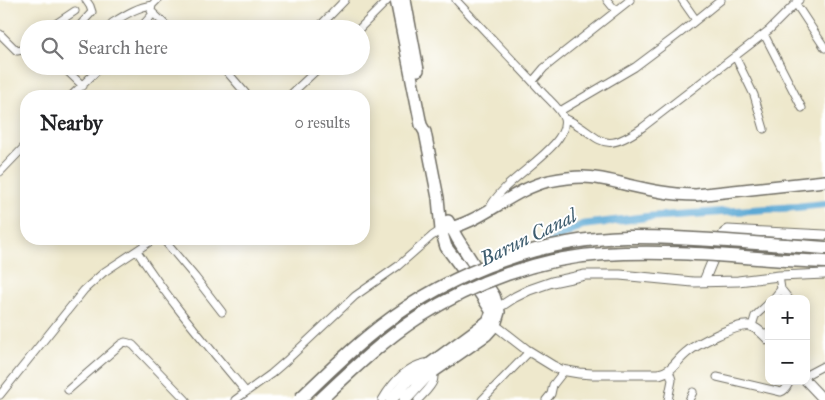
<!DOCTYPE html>
<html lang="en">
<head>
<meta charset="utf-8">
<style>
	body { margin:0; font-family:"IM FELL Great Primer",serif; background:#f6f6f6; color:#202124 }
	.controls { position:absolute; right:15px; bottom:15px; display:grid; overflow:hidden; border-radius:10px; box-shadow:0 2px 12px #0003 }
	.controls button { width:45px; height:45px; display:grid; place-items:center; padding:0; border:0; border-bottom:1px solid #e0e0e0; background:#fff; color:#202124; font:25px sans-serif }
	.list { margin:0; padding:0; list-style:none }
	h2 { display:flex; justify-content:space-between; align-items:center; height:65px; margin:0; padding:0 20px; font-size:21px }
	h2 small { font-size:16px; font-weight:400; color:#757577 }
	.icon { flex:none; width:28px; height:28px; fill:none; stroke:currentColor; stroke-width:2; stroke-linecap:round; stroke-linejoin:round }
	.map { position:relative; flex:none; width:825px; height:400px; overflow:hidden }
	.search { position:absolute; background:#fff; box-shadow:0 2px 12px #0003; left:20px; top:20px; width:350px; height:55px; display:flex; align-items:center; gap:12px; box-sizing:border-box; padding:0 18px; border-radius:28px; color:#757577; font-size:19px }
	.panel { position:absolute; background:#fff; box-shadow:0 2px 12px #0003; left:20px; top:90px; width:350px; height:155px; border-radius:20px }
	.map>svg:first-child { display:block }
</style>
</head>
<body>
<div class="map">
<svg width="825" height="400" viewBox="0 0 825 400">
	<rect width="100%" height="100%" fill="#fff"/>
	<filter id="ink" filterUnits="userSpaceOnUse"><feTurbulence type="fractalNoise" baseFrequency=".02" numOctaves="2"/><feDisplacementMap in="SourceGraphic" scale="10" xChannelSelector="R" yChannelSelector="G"/><feConvolveMatrix kernelMatrix="1 2 1 2 8 2 1 2 1" color-interpolation-filters="sRGB"/></filter>
	<filter id="wash" filterUnits="userSpaceOnUse"><feTurbulence type="fractalNoise" baseFrequency=".0096" numOctaves="4" result="noise"/><feDisplacementMap in="SourceGraphic" scale="20" xChannelSelector="R" yChannelSelector="G"/><feGaussianBlur stdDeviation="1.12" result="paint"/><feColorMatrix in="noise" values="0 0 0 0 0 0 0 0 0 0 0 0 0 0 0 0 0 1.4 0 .05"/><feComposite in="paint" operator="in"/></filter>
	<g filter="url(#wash)">
		<rect width="100%" height="100%" fill="#eee8cc"/>
		<g fill="none" stroke-linecap="round" stroke-linejoin="round">
			<path stroke="#5ba9d4" stroke-width="8" d="M550 243 582 225 647 217 796 207 825 204
				M488 275 516 261"/>
		</g>
	</g>
	<g filter="url(#ink)">
		<g fill="none" stroke-linecap="round" stroke-linejoin="round">
			<defs>
				<path id="minor" d="M157 0 152 5 151 11 170 29
					M456 0C484 31 514 61 542 92 549 100 561 109 564 119 566 127 560 137 555 143 535 166 504 182 490 207
					M607 0 616 11
					M682 0 696 20
					M796 4 825 48
					M112 23C125 15 137 7 152 5
					M81 24 92 12 90 6 86 0
					M48 29 75 11
					M139 29 153 14
					M317 29 345 0
					M359 29 388 0
					M0 34 17 51 22 50 29 45
					M764 34 802 108
					M735 56 754 95 764 129
					M62 66 83 86
					M222 66 248 96
					M533 81 544 68 554 60 630 0
					M71 96 102 66
					M289 96 321 66
					M560 111 635 67 679 34 721 0
					M564 118C602 134 598 159 643 127L769 30 799 0
					M0 172 26 145
					M163 239 195 277 222 312
					M137 251C169 301 208 346 246 392
					M779 276 781 289 789 299
					M773 299 781 289
					M752 326 755 316 769 303
					M806 375 825 365
					M717 377 781 392C787 390 787 386 790 381
					M68 390 121 344 125 342 129 343 133 345 186 400
					M0 395 84 290 104 272 154 239
					M235 400 271 374 286 361 355 296 398 266 432 236 441 230
					M382 400C392 383 405 367 425 363 443 378 430 387 418 400
					M482 400 529 352
					M546 400 551 394 553 385 564 371
					M668 400 672 380 669 370
					M689 400 693 392"/>
				<path id="tertiary" d="M704 281 724 233 728 230 825 235
					M498 308 515 297 529 290 552 282 585 275H620L693 282 738 281 779 276 825 274
					M491 322 527 350 553 366 561 370 579 373 592 374H659C673 371 676 361 686 353 696 344 738 323 750 326 758 328 764 335 769 340
					M806 381 824 400"/>
				<path id="primary" d="M405 0 418 70
					M441 230C481 224 510 190 549 181 559 179 572 177 583 177 598 177 613 181 628 185 650 190 672 195 696 195L825 181
					M391 400 408 380 483 325 488 321 492 312 478 290 446 247 441 230 438 198 425 132 421 125 396 0
					M405 400 427 376 486 335 495 325 499 312 494 296 457 238 448 221"/>
				<path id="motorway" d="M786 245 825 248
					M786 260 825 262"/>
			</defs>
			<use href="#minor" stroke="#6f6d63" stroke-width="9"/>
			<use href="#tertiary" stroke="#6f6d63" stroke-width="11"/>
			<use href="#primary" stroke="#6f6d63" stroke-width="14"/>
			<use href="#motorway" stroke="#6f6d63" stroke-width="15"/>
			<use href="#minor" stroke="#fff" stroke-width="7"/>
			<use href="#tertiary" stroke="#fff" stroke-width="9"/>
			<use href="#primary" stroke="#fff" stroke-width="11"/>
			<use href="#motorway" stroke="#fff" stroke-width="12"/>
			<defs>
				<path id="motorway-bridge" d="M299 400C321 379 342 358 366 338 437 278 532 239 627 237 679 236 734 242 786 245
					M320 400C351 371 383 340 419 317 473 282 539 258 604 254 665 250 726 256 786 260"/>
			</defs>
			<use href="#motorway-bridge" stroke="#6f6d63" stroke-width="15" stroke-linecap="butt"/>
			<use href="#motorway-bridge" stroke="#fff" stroke-width="12"/>
		</g>
	</g>
	<g text-anchor="middle" dominant-baseline="central" stroke-width="4" stroke-linejoin="round" paint-order="stroke">
		<g font-size="20" font-style="italic" fill="#3e5d6f" stroke="#fff">
			<text transform="translate(528 237) rotate(-26)">Barun Canal</text>
		</g>
	</g>
</svg>
<div class="controls">
<button>+</button>
<button>−</button>
</div>
<div class="search"><svg class="icon" aria-label="search" viewBox="0 0 24 24"><circle cx="10" cy="10" r="6"/><path d="M15 15l6 6"/></svg>Search here</div>
<section class="panel">
<h2>Nearby<small>0 results</small></h2>
<ul class="list">
</ul>
</section>
</div>
</body>
</html>
